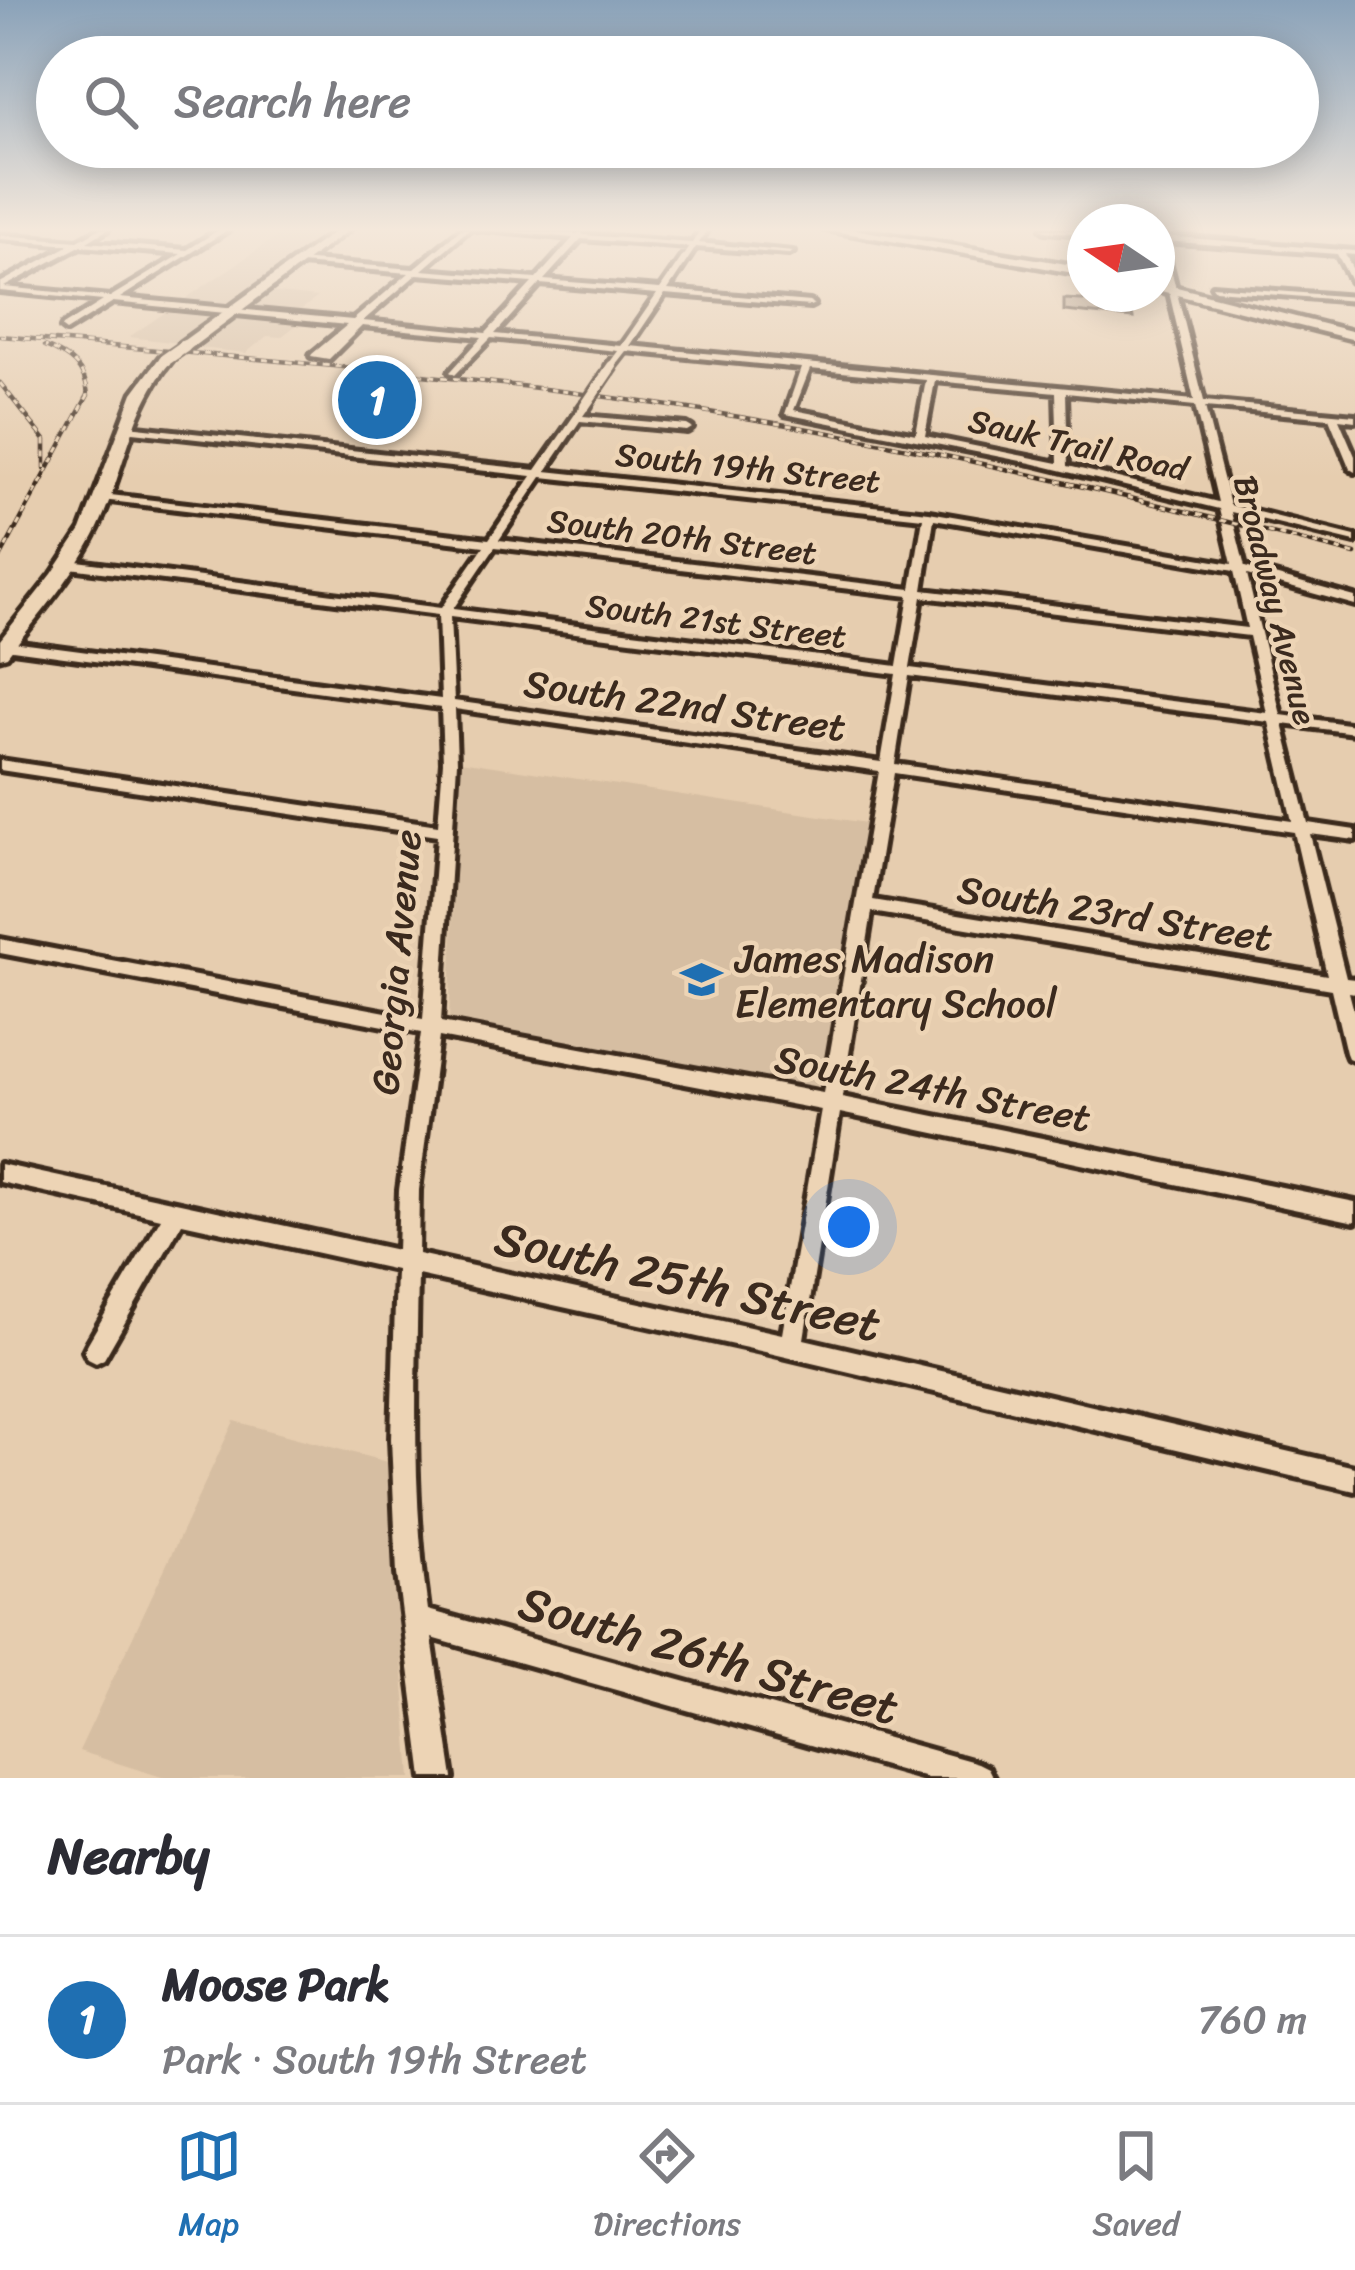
<!DOCTYPE html>
<html lang="en">
<head>
<meta charset="utf-8">
<style>
	body { margin:0; font-family:Sriracha,sans-serif; background:#f2f2f3; color:#2b2b33 }
	.compass { position:absolute; left:1067px; top:204px; width:108px; height:108px; border-radius:50%; background:#fff; box-shadow:0 6px 30px #0003; rotate:283deg }
	.you { position:absolute; left:849px; top:1227px; width:42px; height:42px; margin:-30px; border:9px solid #fff; border-radius:50%; background:#1a73e8; box-shadow:0 0 0 18px #1a73e833 }
	.badge { display:grid; place-items:center; width:78px; height:78px; border-radius:50%; background:#1f6fb2; color:#fff; font-size:39px; font-weight:700 }
	.pin { position:absolute; translate:-50% -50%; border:6px solid #fff; box-shadow:0 3px 12px #0006 }
	.list { margin:0; padding:0; list-style:none }
	h2 { display:flex; justify-content:space-between; align-items:center; height:156px; margin:0; padding:0 48px; font-size:51px }
	h2 small { font-size:39px; font-weight:400; color:#7c7c81 }
	.list li { display:grid; grid-template-columns:78px 1fr auto; gap:36px; align-items:center; box-sizing:border-box; height:168px; padding:0 48px; border-top:3px solid #e1e1e2 }
	.list b { display:block; font-size:45px; white-space:nowrap }
	.list p { margin:0; font-size:39px; white-space:nowrap; color:#7c7c81 }
	.list em { font-size:39px; font-style:normal; color:#7c7c81 }
	.icon { flex:none; width:66px; height:66px; fill:none; stroke:currentColor; stroke-width:2; stroke-linecap:round; stroke-linejoin:round }
	.map { position:relative; flex:none; width:1355px; height:1778px; overflow:hidden }
	.search { position:absolute; background:#fff; box-shadow:0 6px 30px #0003; left:36px; right:36px; top:36px; height:132px; display:flex; align-items:center; gap:30px; box-sizing:border-box; padding:0 42px; border-radius:66px; color:#7c7c81; font-size:45px }
	.sheet { height:324px; background:#fff }
	nav { display:flex; justify-content:space-around; align-items:center; box-sizing:border-box; height:168px; border-top:3px solid #e1e1e2; background:#fff; font-size:33px; color:#7c7c81 }
	nav a { display:grid; justify-items:center; gap:6px }
	nav .on { color:#1f6fb2 }
	.map>svg:first-child { display:block }
</style>
</head>
<body>
<div class="map">
<svg width="1355" height="1778" viewBox="0 0 1355 1778">
	<rect width="100%" height="100%" fill="#e6cdaf"/>
	<filter id="ink" filterUnits="userSpaceOnUse"><feTurbulence type="fractalNoise" baseFrequency=".00833" numOctaves="2"/><feDisplacementMap in="SourceGraphic" scale="24" xChannelSelector="R" yChannelSelector="G"/><feConvolveMatrix kernelMatrix="1 2 1 2 8 2 1 2 1" color-interpolation-filters="sRGB"/></filter>
	<g filter="url(#ink)">
		<path fill="#d6bea2" d="M288 229H338L179 343 129 337Z
			M268 292 318 297 291 317 303 320 281 337 267 336 246 353 192 347Z
			M460 761 866 823 819 1085 808 1087 449 1018Z
			M234 1421 387 1462 411 1778H165L79 1751Z"/>
		<path fill="#b19a82" stroke="#3b2a1e" stroke-width="3" d="M1064 299 1131 303 1133 318 1064 311Z"/>
		<g fill="none" stroke-linecap="round" stroke-linejoin="round">
			<defs>
				<path id="street" d="M99 229H108L87 242 187 250 220 229H229L120 298 353 320 409 273 301 264 298 260 414 269 461 229H469L422 270 536 279 573 238 476 229 577 234 581 232 584 235 692 243 701 229H708L699 243 793 252 789 254 696 247 668 290 810 302 814 304 810 306 665 294 630 346 1194 400 1157 240V229H1162L1163 236 1355 251V255L1345 254 1355 274V283L1351 281 1337 254 1164 241 1204 401 1355 415V421L1339 419 1355 456V472L1350 469 1329 418 1205 407 1230 505 1355 536V542L1231 512 1245 567 1355 597V605L1247 575 1281 715 1355 725V733L1283 724 1308 823 1355 830V840L1310 834 1346 978 1355 979V993L1349 992 1355 1015V1061L1348 1058 1346 1053 1331 989 872 912 842 1097 1355 1202V1222L840 1113 804 1339 1355 1467V1491L765 1352 418 1275C416 1387 412 1499 428 1610L978 1763 988 1768 993 1778H927L432 1638 453 1778H423L397 1574 391 1439 396 1270 182 1223 104 1359 96 1363 88 1359 84 1351 88 1343 161 1218 0 1182V1164L397 1250 399 1190 421 1033 0 953V939L423 1019 437 836 0 770V760L438 825 443 762 441 708 5 649 0 648V643L5 641 441 699 438 615 70 568 64 564 70 560 441 608 484 546 102 500 97 497 102 494 489 539 532 476 124 431 123 429 128 426 536 470 582 404 585 403 590 406 583 416 687 425 692 428 687 431 580 421 546 471 929 512 1232 564 1219 509 1031 463 785 414 801 368 626 351 612 369 607 366 618 351 491 338 455 375 450 372 452 370 482 337 362 326 329 359 311 356 312 354 347 325 113 302 66 331 62 328 63 326 103 301 0 291V283L70 245 0 239V235L78 241ZM581 239 689 247 660 289 544 280ZM80 246 181 254 110 297 4 287ZM417 274 532 283 486 333 363 321ZM540 284 657 294 621 346 495 334ZM810 369 926 380 916 434 794 410ZM935 381 1056 392 1058 463 925 436ZM1066 393 1195 406 1218 502 1068 466ZM542 477 923 518 911 589 499 540ZM934 519 1234 571 1247 628 923 590ZM495 547 909 596 897 666 453 609ZM922 597 1249 636 1267 713 910 668ZM450 617 896 674 881 762 454 701ZM909 676 1269 722 1292 821 895 764ZM455 709 879 771 823 1093 441 1022 457 762ZM894 773 1294 832 1327 975 873 900ZM439 1037 821 1110 782 1334 418 1254 419 1190Z
					M1042 229 1085 230V234L1045 231Z
					M1212 286 1355 297V301L1215 290Z"/>
				<path id="secondary" d="M338 229H350L190 349H180V343Z
					M160 357 172 360C130 410 125 471 98 528 75 575 39 616 7 656L0 658V640L52 574 81 530 133 393Z"/>
				<path id="primary" d="M823 229H853L1085 267V275Z
					M1157 282 1355 332V340L1157 290Z"/>
			</defs>
			<use href="#street" stroke="#3b2a1e" stroke-width="10"/>
			<use href="#secondary" stroke="#3b2a1e" stroke-width="9"/>
			<use href="#primary" stroke="#3b2a1e" stroke-width="9"/>
			<use href="#street" fill="#edd4b5" fill-rule="evenodd"/>
			<use href="#secondary" fill="#edd4b5" fill-rule="evenodd"/>
			<use href="#primary" fill="#edd4b5" fill-rule="evenodd"/>
			<defs>
				<path id="rail" d="M0 336C239 358 478 375 715 413 931 447 1143 500 1355 554
					M0 383 45 440V468
					M0 558 88 395C86 367 69 356 45 346"/>
			</defs>
			<use href="#rail" stroke="#3b2a1e" stroke-width="4.5"/>
			<use href="#rail" stroke="#edd4b5" stroke-width="3" stroke-dasharray="6" stroke-linecap="butt"/>
			<defs>
				<path id="street-bridge" d="M585 406 612 366"/>
				<path id="secondary-bridge" d="M165 360 185 346"/>
			</defs>
			<use href="#street-bridge" stroke="#3b2a1e" stroke-width="16" stroke-linecap="butt"/>
			<use href="#secondary-bridge" stroke="#3b2a1e" stroke-width="16" stroke-linecap="butt"/>
			<use href="#street-bridge" stroke="#edd4b5" stroke-width="10"/>
			<use href="#secondary-bridge" stroke="#edd4b5" stroke-width="12"/>
		</g>
	</g>
	<linearGradient id="sky" x2="0" y2="1"><stop stop-color="#8aa2b9"/><stop offset="0.48" stop-color="#f4e8db"/><stop offset="1" stop-color="#f4e8db" stop-opacity="0"/></linearGradient>
	<rect width="1355" height="478" fill="url(#sky)"/>
	<defs>
		<symbol id="school-bare" viewBox="-9 -9 18 18"><path d="M0-5L7-2L0 1L-7-2ZM-4 1L0 2.5L4 1V4Q0 6-4 4Z" fill="#1f6fb2" stroke="#edd4b5" stroke-width="2.5" paint-order="stroke"/></symbol>
	</defs>
	<g fill-rule="evenodd">
		<use href="#school-bare" x="672" y="950" width="59" height="59"/>
	</g>
	<g text-anchor="middle" dominant-baseline="central" stroke-width="9" stroke-linejoin="round" paint-order="stroke">
		<g font-size="33" fill="#3b2a1e" stroke="#edd4b5">
			<text transform="translate(1078 445) rotate(13)">Sauk Trail Road</text>
			<text transform="translate(748 468) rotate(6)">South 19th Street</text>
			<text transform="translate(682 537) rotate(7)">South 20th Street</text>
			<text transform="translate(1275 600) rotate(76)">Broadway Avenue</text>
			<text transform="translate(716 621) rotate(7)">South 21st Street</text>
		</g>
		<g font-size="39" fill="#3b2a1e" stroke="#edd4b5">
			<text transform="translate(685 705) rotate(8)">South 22nd Street</text>
			<text transform="translate(1115 913) rotate(9)">South 23rd Street</text>
			<text transform="translate(396 962) rotate(-85)">Georgia Avenue</text>
			<text transform="translate(933 1088) rotate(11)">South 24th Street</text>
		</g>
		<g font-size="39" fill="#3b2a1e" stroke="#edd4b5" text-anchor="start">
			<text x="735" y="958">James Madison<tspan x="735" dy="45">Elementary School</tspan></text>
		</g>
		<g font-size="48" fill="#3b2a1e" stroke="#edd4b5">
			<text transform="translate(688 1281) rotate(13)">South 25th Street</text>
			<text transform="translate(709 1655) rotate(16)">South 26th Street</text>
		</g>
	</g>
</svg>
<svg class="compass" viewBox="-18 -18 36 36"><path d="M0-13l5 13h-10z" fill="#e53935"/><path d="M0 13l5-13h-10z" fill="#7c7c81"/></svg>
<div class="you"></div>
<div class="pin badge" style="left:377px;top:400px">1</div>
<div class="search"><svg class="icon" aria-label="search" viewBox="0 0 24 24"><circle cx="10" cy="10" r="6"/><path d="M15 15l6 6"/></svg>Search here</div>
</div>
<section class="sheet">
<h2>Nearby<small></small></h2>
<ul class="list">
<li><span class="badge">1</span><div><b>Moose Park</b><p>Park · South 19th Street</p></div><em>760 m</em></li>
</ul>
</section>
<nav>
<a class="on"><svg class="icon" aria-label="map" viewBox="0 0 24 24"><path d="M3 6l6-2 6 2 6-2v14l-6 2-6-2-6 2zM9 4v14M15 6v14"/></svg>Map</a>
<a><svg class="icon" aria-label="directions" viewBox="0 0 24 24"><path d="M12 3l9 9-9 9-9-9zM9 14v-3h6M13 9l2 2-2 2"/></svg>Directions</a>
<a><svg class="icon" aria-label="saved" viewBox="0 0 24 24"><path d="M7 4h10v16l-5-4-5 4z"/></svg>Saved</a>
</nav>
</body>
</html>
